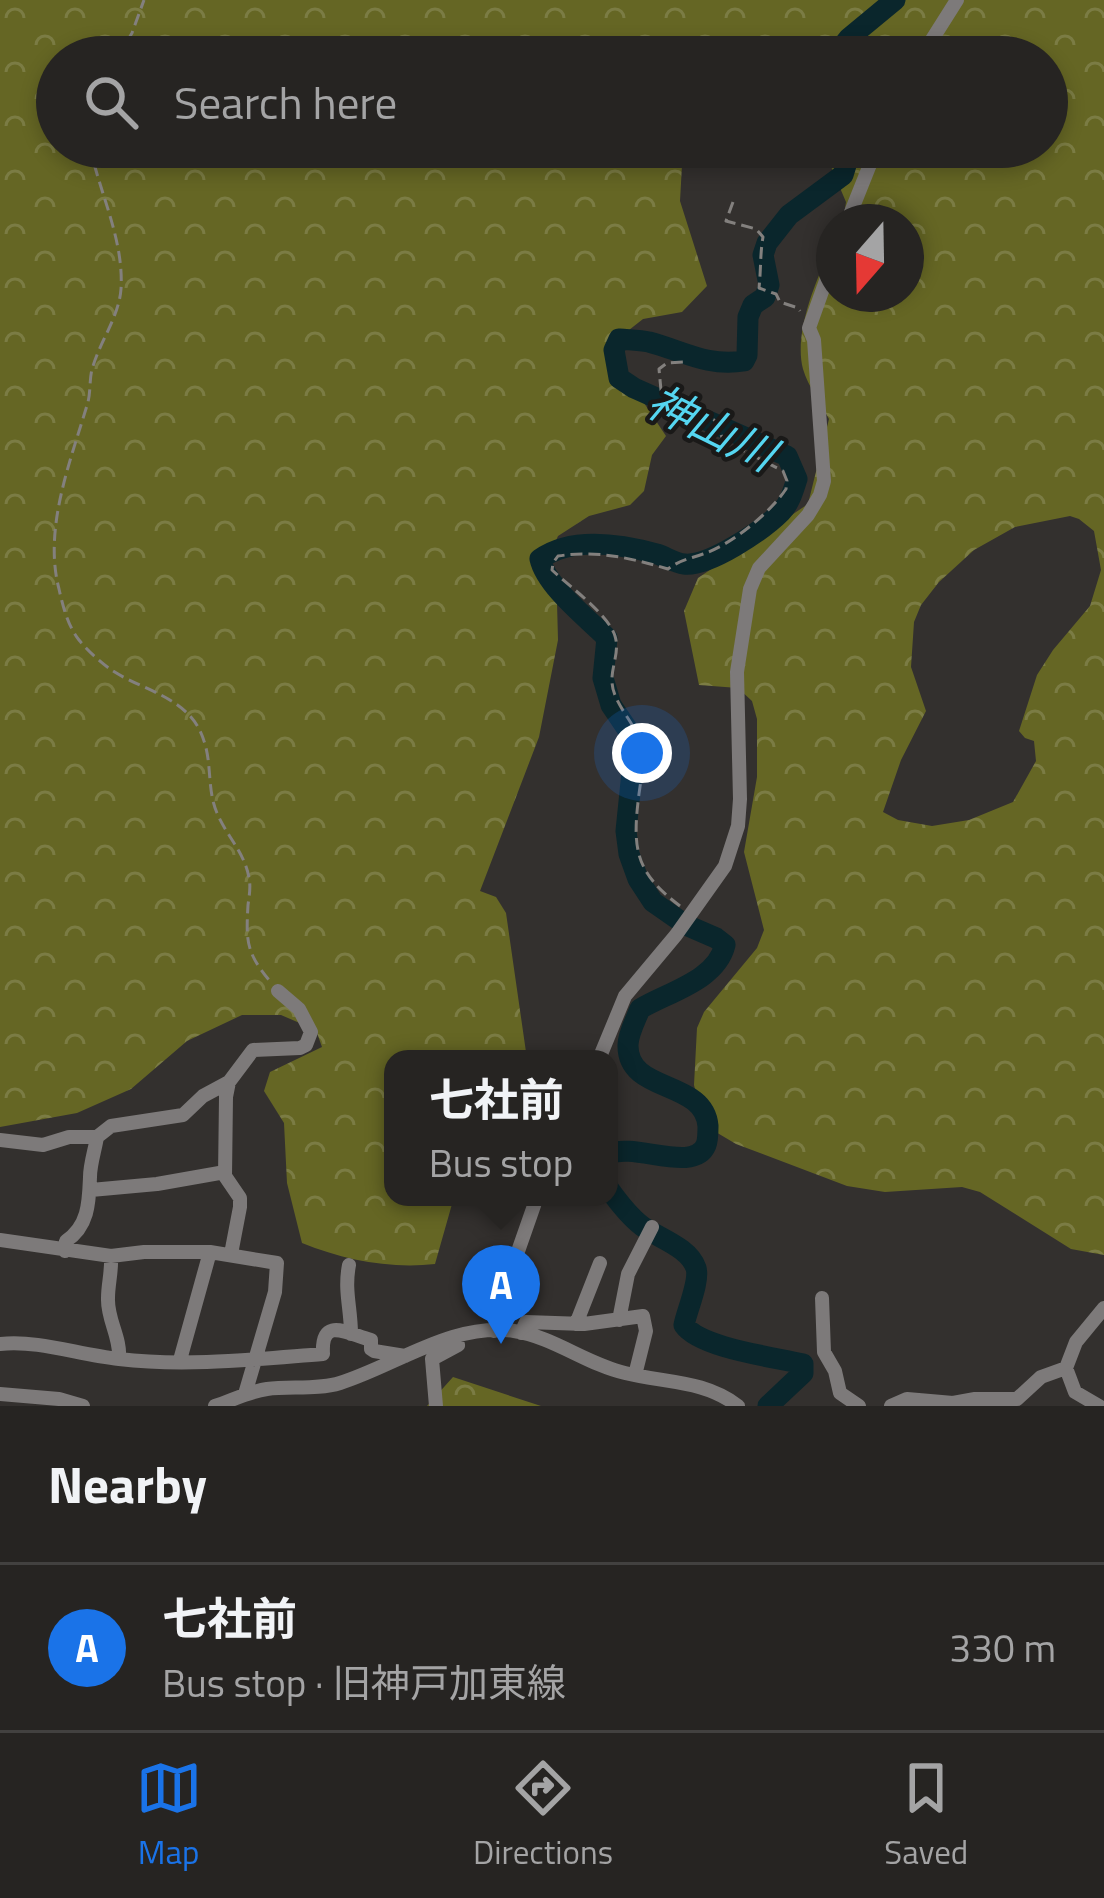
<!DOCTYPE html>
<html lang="en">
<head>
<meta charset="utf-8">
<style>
	body { margin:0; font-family:"Titillium Web","Noto Sans JP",sans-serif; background:#2e2c2a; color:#f1f3f6 }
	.compass { position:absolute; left:816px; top:204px; width:108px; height:108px; border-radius:50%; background:#262422; box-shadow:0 6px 18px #0003; rotate:200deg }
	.you { position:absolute; left:642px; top:753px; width:42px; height:42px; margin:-30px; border:9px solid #fff; border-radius:50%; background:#1a73e8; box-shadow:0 0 0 18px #1a73e833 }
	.badge { display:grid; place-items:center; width:78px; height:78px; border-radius:50%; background:#1a73e8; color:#fff; font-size:39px; font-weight:700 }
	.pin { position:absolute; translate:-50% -99px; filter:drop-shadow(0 3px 6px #0008) }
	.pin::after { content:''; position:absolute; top:63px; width:42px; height:36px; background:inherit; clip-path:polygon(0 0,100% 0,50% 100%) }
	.popup { position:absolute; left:384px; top:1050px; width:234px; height:156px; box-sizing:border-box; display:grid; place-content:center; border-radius:24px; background:#262422; filter:drop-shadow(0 3px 9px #0005); font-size:39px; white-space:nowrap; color:#a4a4a5 }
	.popup b { font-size:45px; color:#f1f3f6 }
	.popup::after { content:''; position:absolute; left:50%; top:100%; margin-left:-24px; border:24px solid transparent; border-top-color:#262422 }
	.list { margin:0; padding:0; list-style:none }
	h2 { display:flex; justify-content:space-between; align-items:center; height:156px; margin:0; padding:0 48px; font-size:51px }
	h2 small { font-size:39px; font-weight:400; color:#a4a4a5 }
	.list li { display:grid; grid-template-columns:78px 1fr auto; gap:36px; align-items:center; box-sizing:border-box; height:168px; padding:0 48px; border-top:3px solid #424140 }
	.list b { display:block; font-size:45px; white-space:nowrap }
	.list p { margin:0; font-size:39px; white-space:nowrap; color:#a4a4a5 }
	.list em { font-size:39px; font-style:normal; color:#a4a4a5 }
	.icon { flex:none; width:66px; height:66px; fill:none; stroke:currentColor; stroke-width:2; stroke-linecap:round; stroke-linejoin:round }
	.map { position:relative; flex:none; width:1104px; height:1406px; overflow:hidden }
	.search { position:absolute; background:#262422; box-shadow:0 6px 18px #0003; left:36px; right:36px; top:36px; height:132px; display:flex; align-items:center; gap:30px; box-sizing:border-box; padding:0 42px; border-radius:66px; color:#a4a4a5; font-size:45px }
	.sheet { height:324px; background:#262422 }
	nav { display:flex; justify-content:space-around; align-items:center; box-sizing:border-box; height:168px; border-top:3px solid #424140; background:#262422; font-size:33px; color:#a4a4a5 }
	nav a { display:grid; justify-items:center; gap:6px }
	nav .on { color:#1a73e8 }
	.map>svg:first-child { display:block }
</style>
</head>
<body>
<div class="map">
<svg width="1104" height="1406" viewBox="0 0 1104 1406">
	<defs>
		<pattern id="forest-crowns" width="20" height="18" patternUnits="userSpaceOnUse" patternTransform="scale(3)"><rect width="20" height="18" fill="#656624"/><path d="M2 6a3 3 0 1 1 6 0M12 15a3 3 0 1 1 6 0" fill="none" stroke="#7b7c44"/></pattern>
	</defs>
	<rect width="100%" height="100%" fill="#33302e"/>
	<path fill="url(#forest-crowns)" fill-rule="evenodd" d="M0 0H889L897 4 902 0H1104V1255L1071 1249 980 1192 962 1187 885 1192 847 1186 736 1144 704 1125 694 1085 697 1028 704 1012 757 948 764 930 744 852 757 777V719L752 701 738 688 699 685 684 611 698 578 808 504 829 419C821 404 808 386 803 369 793 332 818 275 834 242V294H906V222H843L846 202 824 150 820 147H1047V57H57V147H683L680 201 707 286 682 312 643 319 615 341 626 376 666 436 652 455 644 491 630 505 589 516 558 536 551 552 546 569 557 603 558 640 539 737 480 891 496 897 506 913 527 1059H393V1197H454L435 1264C390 1269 344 1260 302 1243L287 1183 284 1123 264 1091 270 1072 322 1047 316 1030 281 1015H242L187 1041 131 1089 77 1113 0 1127ZM1070 516 1079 519 1094 531 1101 570 1090 606 1053 650 1037 675 1019 731 1025 738 1034 741 1036 761 1013 802 969 820 932 826 898 820 883 812 901 760 926 711 911 667 914 622 921 605 939 582 974 550 1015 527Z
		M453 1377 541 1406H427Z"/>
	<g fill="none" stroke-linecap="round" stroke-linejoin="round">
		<path stroke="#0a262c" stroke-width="21" d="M834 57 849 38 895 0
			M609 1154C634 1142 694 1174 706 1145 708 1140 708 1131 708 1126 704 1079 627 1094 628 1045 628 1034 636 1019 640 1009 668 992 716 981 725 945L716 938 686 925 653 902 638 879 629 854 626 831 634 753 630 733 611 705 603 678 607 638C587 618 546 586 540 559 572 536 621 544 657 554 666 557 675 563 684 564 709 567 763 530 781 512 790 503 793 491 797 479L787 456 634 388 619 378 614 350 619 339C629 340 639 340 649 342 683 351 707 367 744 361L747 355 748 317 753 305 765 297 769 285 763 255 767 243 789 215 843 175 847 162 843 147
			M609 1189C619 1203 629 1216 642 1226 658 1238 689 1247 696 1268 700 1281 687 1310 684 1325 700 1348 774 1357 803 1364V1373L768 1406"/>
		<path stroke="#83807e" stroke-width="3" stroke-dasharray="12 6" stroke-linecap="butt" d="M118 57 132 33 144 0
			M90 147C100 194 124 240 121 289 119 316 101 340 93 366 89 377 91 390 88 402 71 460 43 528 59 589 63 607 68 626 79 640 88 651 101 663 113 671 146 692 191 698 204 741 212 764 207 790 217 813 226 835 245 853 249 878 251 887 249 897 248 905 246 941 246 952 269 980
			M733 202 726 221 756 229 763 237C760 254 761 270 759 288L776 294 780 302 798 308 800 311
			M680 906C635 872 632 849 639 794 641 779 644 763 642 748 638 725 613 705 612 682 611 667 620 652 615 636 608 614 570 587 552 570L553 563 558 556C597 550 631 558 668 569 680 560 689 559 703 554 731 545 770 513 786 489L787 481 783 471 723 440 716 421 666 397 661 390 659 369 667 363 683 362"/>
		<path stroke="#7d7a7a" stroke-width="14" d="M921 57 957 0
			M847 222 877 147
			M599 1059 625 996 676 935 725 866 738 826 740 799 737 672 750 589 759 568 808 515 820 495 824 481 814 340 809 328 834 258
			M0 1140 43 1145 69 1137H97
			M91 1190 157 1184 225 1172
			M0 1240 111 1256 144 1252H210L277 1263 275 1292 245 1394
			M65 1251 66 1241C89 1226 89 1201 90 1177 90 1164 95 1150 97 1137L111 1126 183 1115 203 1096 229 1082
			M231 1254 240 1207V1198L225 1176 226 1097 229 1082 253 1050 300 1048 306 1045 311 1032 299 1009 278 991
			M111 1256C112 1271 108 1284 108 1298 107 1320 121 1337 119 1359
			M349 1265C344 1291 351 1308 351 1334
			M822 1298 824 1352 835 1371 840 1393 859 1406
			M619 1320 628 1274 652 1227
			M576 1324 600 1263
			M494 1331 502 1297 537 1197
			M521 1333 526 1322 584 1324 643 1316 646 1331 635 1375
			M0 1344C41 1340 78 1355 119 1359 186 1367 257 1359 323 1354 321 1316 346 1333 371 1340V1349L374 1351 405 1356
			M180 1360 210 1252
			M1066 1368 1076 1342 1104 1308
			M0 1394 59 1399 83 1406
			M215 1406C233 1400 248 1392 267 1389 290 1386 318 1390 340 1383 395 1366 453 1322 514 1331 554 1337 586 1364 625 1373 665 1383 704 1380 738 1406
			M436 1406 432 1359 458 1345 456 1337
			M891 1406 907 1399 953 1403 975 1399H1017L1041 1377 1066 1368 1075 1392 1099 1406"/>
	</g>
	<g text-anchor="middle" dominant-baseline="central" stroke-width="9" stroke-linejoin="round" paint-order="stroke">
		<g font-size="45" font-style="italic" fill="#55d6f1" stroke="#1a1918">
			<text transform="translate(712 427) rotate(26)">神山川</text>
		</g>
	</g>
</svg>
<svg class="compass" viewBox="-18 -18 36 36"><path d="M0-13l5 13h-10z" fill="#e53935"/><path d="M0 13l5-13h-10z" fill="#a4a4a5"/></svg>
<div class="you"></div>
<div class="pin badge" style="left:501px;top:1344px">A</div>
<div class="popup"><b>七社前</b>Bus stop</div>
<div class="search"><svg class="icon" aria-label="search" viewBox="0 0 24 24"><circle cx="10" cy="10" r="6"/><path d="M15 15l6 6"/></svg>Search here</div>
</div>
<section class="sheet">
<h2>Nearby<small></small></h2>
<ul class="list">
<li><span class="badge">A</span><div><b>七社前</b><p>Bus stop · 旧神戸加東線</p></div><em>330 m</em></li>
</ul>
</section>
<nav>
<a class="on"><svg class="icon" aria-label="map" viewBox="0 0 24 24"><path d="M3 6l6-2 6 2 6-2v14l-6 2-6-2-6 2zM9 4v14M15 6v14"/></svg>Map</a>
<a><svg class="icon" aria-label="directions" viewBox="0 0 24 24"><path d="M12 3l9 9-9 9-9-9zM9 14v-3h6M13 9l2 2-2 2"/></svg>Directions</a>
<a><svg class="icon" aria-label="saved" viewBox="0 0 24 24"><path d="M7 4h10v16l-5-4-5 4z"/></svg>Saved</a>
</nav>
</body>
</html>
